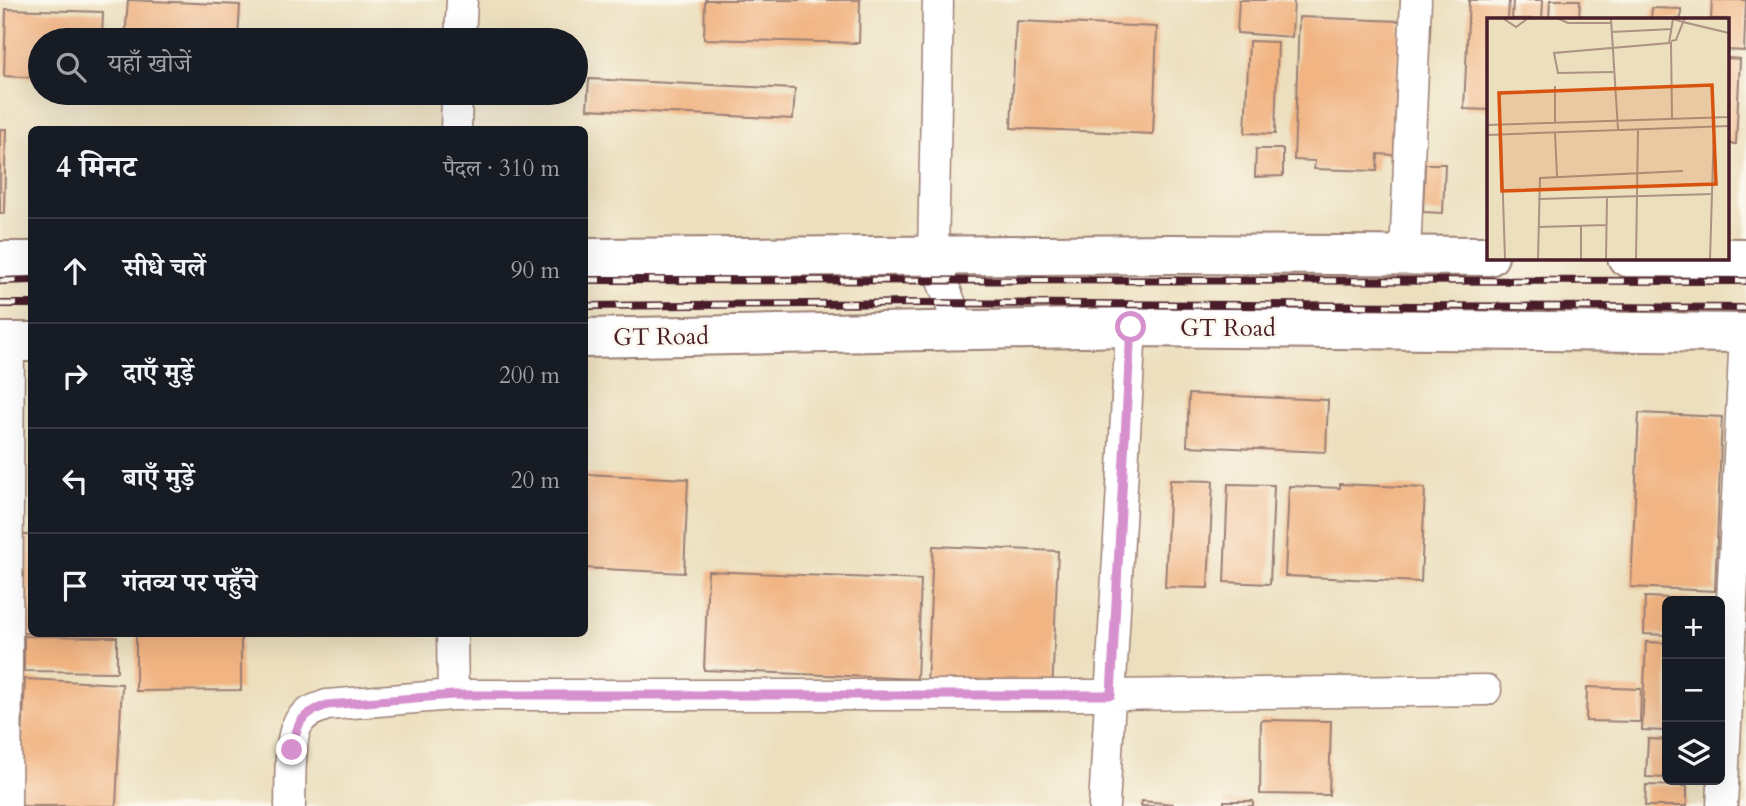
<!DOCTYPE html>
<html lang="hi">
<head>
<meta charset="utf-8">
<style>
	body { margin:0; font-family:Cardo,"Noto Serif Devanagari",serif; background:#242831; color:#f1f3f6 }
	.controls { position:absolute; right:21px; bottom:21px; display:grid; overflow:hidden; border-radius:10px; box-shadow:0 7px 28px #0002 }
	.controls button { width:63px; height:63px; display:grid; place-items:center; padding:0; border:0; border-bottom:2px solid #363941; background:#171b24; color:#f1f3f6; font:35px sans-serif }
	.stop { position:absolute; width:21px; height:21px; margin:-16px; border:5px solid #d690ce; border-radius:50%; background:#fff }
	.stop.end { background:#d690ce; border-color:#fff; box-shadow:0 2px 7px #0008 }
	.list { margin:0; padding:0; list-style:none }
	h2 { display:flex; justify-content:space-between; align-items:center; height:91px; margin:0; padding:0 28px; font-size:30px }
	h2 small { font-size:23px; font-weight:400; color:#9ea1a6 }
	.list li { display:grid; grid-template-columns:46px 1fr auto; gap:21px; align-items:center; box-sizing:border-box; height:105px; padding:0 28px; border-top:2px solid #363941 }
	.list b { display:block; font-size:26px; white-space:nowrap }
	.list em { font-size:23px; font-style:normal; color:#9ea1a6 }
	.icon { flex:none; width:38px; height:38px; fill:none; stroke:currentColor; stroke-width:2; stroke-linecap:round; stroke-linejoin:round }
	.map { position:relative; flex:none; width:1746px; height:806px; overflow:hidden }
	.search { position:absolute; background:#171b24; box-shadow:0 7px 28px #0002; left:28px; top:28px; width:560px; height:77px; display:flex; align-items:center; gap:18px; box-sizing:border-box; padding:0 24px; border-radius:38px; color:#9ea1a6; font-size:26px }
	.panel { position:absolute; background:#171b24; box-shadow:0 7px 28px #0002; left:28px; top:126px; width:560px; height:511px; border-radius:10px }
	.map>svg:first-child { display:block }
</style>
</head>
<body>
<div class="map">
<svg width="1746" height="806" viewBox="0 0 1746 806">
	<rect width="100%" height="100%" fill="#fbf7ec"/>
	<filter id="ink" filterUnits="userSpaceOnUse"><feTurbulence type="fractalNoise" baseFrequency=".0143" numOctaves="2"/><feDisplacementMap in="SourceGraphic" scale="14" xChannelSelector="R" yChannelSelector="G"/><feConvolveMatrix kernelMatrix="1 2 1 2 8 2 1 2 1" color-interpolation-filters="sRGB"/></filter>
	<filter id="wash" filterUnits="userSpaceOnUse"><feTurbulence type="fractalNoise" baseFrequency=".00686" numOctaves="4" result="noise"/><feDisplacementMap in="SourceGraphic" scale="28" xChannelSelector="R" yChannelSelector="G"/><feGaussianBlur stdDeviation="1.57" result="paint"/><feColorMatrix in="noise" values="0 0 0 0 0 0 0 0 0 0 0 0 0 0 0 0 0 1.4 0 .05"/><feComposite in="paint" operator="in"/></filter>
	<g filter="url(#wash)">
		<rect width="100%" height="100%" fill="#ecdfbd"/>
		<g id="blocks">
			<path fill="#f1b482" d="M128 0 240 5 238 40H125Z
				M705 0H860L859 43 704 39Z
				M1239 0H1294L1292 37 1237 33Z
				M1469 0H1509L1508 19H1489V110L1464 109Z
				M1513 0H1543L1542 19H1512Z
				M1550 0H1580L1579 19H1549Z
				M1712 0H1746L1744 51 1727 50V19H1711Z
				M1652 8 1681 9V19H1651Z
				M6 9 103 12 102 40H40V78L4 76Z
				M1299 17 1400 21 1394 155 1378 154 1377 171 1314 169 1315 161 1294 160Z
				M1016 21 1157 27 1153 134 1011 128Z
				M1249 41 1278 42 1275 134 1245 133Z
				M1727 58 1740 59 1736 144H1727Z
				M589 79 795 89 793 119 587 109Z
				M0 129H6L4 213H0Z
				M1256 149H1283V176L1255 177Z
				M1425 164H1445L1443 213 1423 212Z
				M1189 394 1328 400 1326 452 1187 446Z
				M1639 413 1722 417 1715 591 1631 587Z
				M584 474 688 479 684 573 584 568Z
				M1170 480 1213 481 1208 588 1165 587Z
				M1228 484 1274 485 1270 584 1224 582Z
				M1340 484 1425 488 1421 582 1285 576 1289 486 1340 488Z
				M21 535H32V633H21Z
				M933 546 1058 551 1052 695 927 689Z
				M708 571 921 580 917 679 704 670Z
				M1645 597 1695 599V601H1667V635L1644 634Z
				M136 634H241V690L136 691Z
				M24 636 117 637V672L24 671Z
				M1646 642 1667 643V731L1642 730Z
				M25 679 122 684 116 806H19Z
				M1587 687 1641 689 1640 722 1586 721Z
				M1261 720 1331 721 1329 795 1260 794Z
				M1648 739 1667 740V778L1646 777Z
				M1646 785 1687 786V806H1645Z
				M1142 801 1173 804V806H1141Z
				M1224 801H1253V806H1224Z"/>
		</g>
	</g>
	<g filter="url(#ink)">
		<use href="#blocks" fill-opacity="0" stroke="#9b7f74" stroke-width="2"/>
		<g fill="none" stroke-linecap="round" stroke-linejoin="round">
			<defs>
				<path id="minor" d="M938 0 933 257 961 331
					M460 40 462 0
					M456 130 457 93
					M1405 255 1416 0
					M452 634 453 695
					M6 806 9 343
					M290 806C291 786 288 738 299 722 305 712 316 709 327 705L453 695H1111L1486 690
					M1104 806 1131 327
					M1722 806 1745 333"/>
				<path id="highway" d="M1627 257 1746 258
					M584 258 1175 254 1489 256
					M0 261H32
					M584 338 1131 327 1746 333
					M0 342H32"/>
			</defs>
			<use href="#minor" stroke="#9b7f74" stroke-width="33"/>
			<use href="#highway" stroke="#9b7f74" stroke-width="42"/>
			<use href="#minor" stroke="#fff" stroke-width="30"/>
			<use href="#highway" stroke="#fff" stroke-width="38"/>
			<defs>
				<path id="rail" d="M584 280 1746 281
					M0 281 32 280
					M0 304H32
					M584 306 923 303 1746 308"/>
			</defs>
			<use href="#rail" stroke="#4a1f2b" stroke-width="8"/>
			<use href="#rail" stroke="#fbf7ec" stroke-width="5" stroke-dasharray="16" stroke-linecap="butt"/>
		</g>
	</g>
	<g fill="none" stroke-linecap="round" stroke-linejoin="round" filter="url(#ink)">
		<path stroke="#d690ce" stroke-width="9" d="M292 750C298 722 299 715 327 705L453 695H1111L1131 327"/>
	</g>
	<g text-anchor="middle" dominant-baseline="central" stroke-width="5" stroke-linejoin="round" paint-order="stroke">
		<g font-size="24" fill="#4a1f2b" stroke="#fbf7ec">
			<text x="1228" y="328">GT Road</text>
			<text transform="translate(661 337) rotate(-1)">GT Road</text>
		</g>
	</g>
	<g transform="translate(1487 18)">
		<rect width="242" height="242" fill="#ecdfbd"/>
		<path fill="none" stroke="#ab9283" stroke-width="2" d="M17 1 29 9 40 1M72 1 81 5H124M124 1 131 111M198 1 196 4 242 15M124 14 185 11M184 23 189 22 196 4 187 1M184 24 185 100M126 54 71 55 67 35 182 25 186 1M241 99 242 27M68 104V68M0 107 242 99M68 115 70 158M0 117 242 108M14 117 18 241M51 181 226 176M52 209 119 207M51 241 53 160 196 153M94 241V208M119 241 120 180M149 241 151 112M223 241 227 110"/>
		<path fill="#d8530f" fill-opacity="0.15" stroke="#d8530f" stroke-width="3.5" d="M225 67 229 166 15 173 12 75Z"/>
		<rect width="242" height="242" fill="none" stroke="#4a1f2b" stroke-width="3.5"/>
	</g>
</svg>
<div class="controls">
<button>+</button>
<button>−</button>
<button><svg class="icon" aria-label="layers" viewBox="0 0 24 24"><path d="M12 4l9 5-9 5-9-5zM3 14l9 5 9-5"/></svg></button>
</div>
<div class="stop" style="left:1131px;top:327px"></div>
<div class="stop end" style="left:292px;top:750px"></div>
<div class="search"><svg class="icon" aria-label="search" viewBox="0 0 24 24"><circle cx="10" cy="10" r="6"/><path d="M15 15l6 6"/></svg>यहाँ खोजें</div>
<section class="panel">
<h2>4 मिनट<small>पैदल · 310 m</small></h2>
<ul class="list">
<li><svg class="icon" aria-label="ahead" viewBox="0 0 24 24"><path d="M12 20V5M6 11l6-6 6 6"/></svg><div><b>सीधे चलें</b></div><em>90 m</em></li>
<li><svg class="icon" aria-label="right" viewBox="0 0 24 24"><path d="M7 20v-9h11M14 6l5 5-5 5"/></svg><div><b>दाएँ मुड़ें</b></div><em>200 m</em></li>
<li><svg class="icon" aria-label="left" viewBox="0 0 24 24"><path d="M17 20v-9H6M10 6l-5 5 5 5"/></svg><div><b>बाएँ मुड़ें</b></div><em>20 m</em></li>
<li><svg class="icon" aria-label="arrive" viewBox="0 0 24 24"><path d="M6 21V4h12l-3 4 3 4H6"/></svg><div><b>गंतव्य पर पहुँचे</b></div></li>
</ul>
</section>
</div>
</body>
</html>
